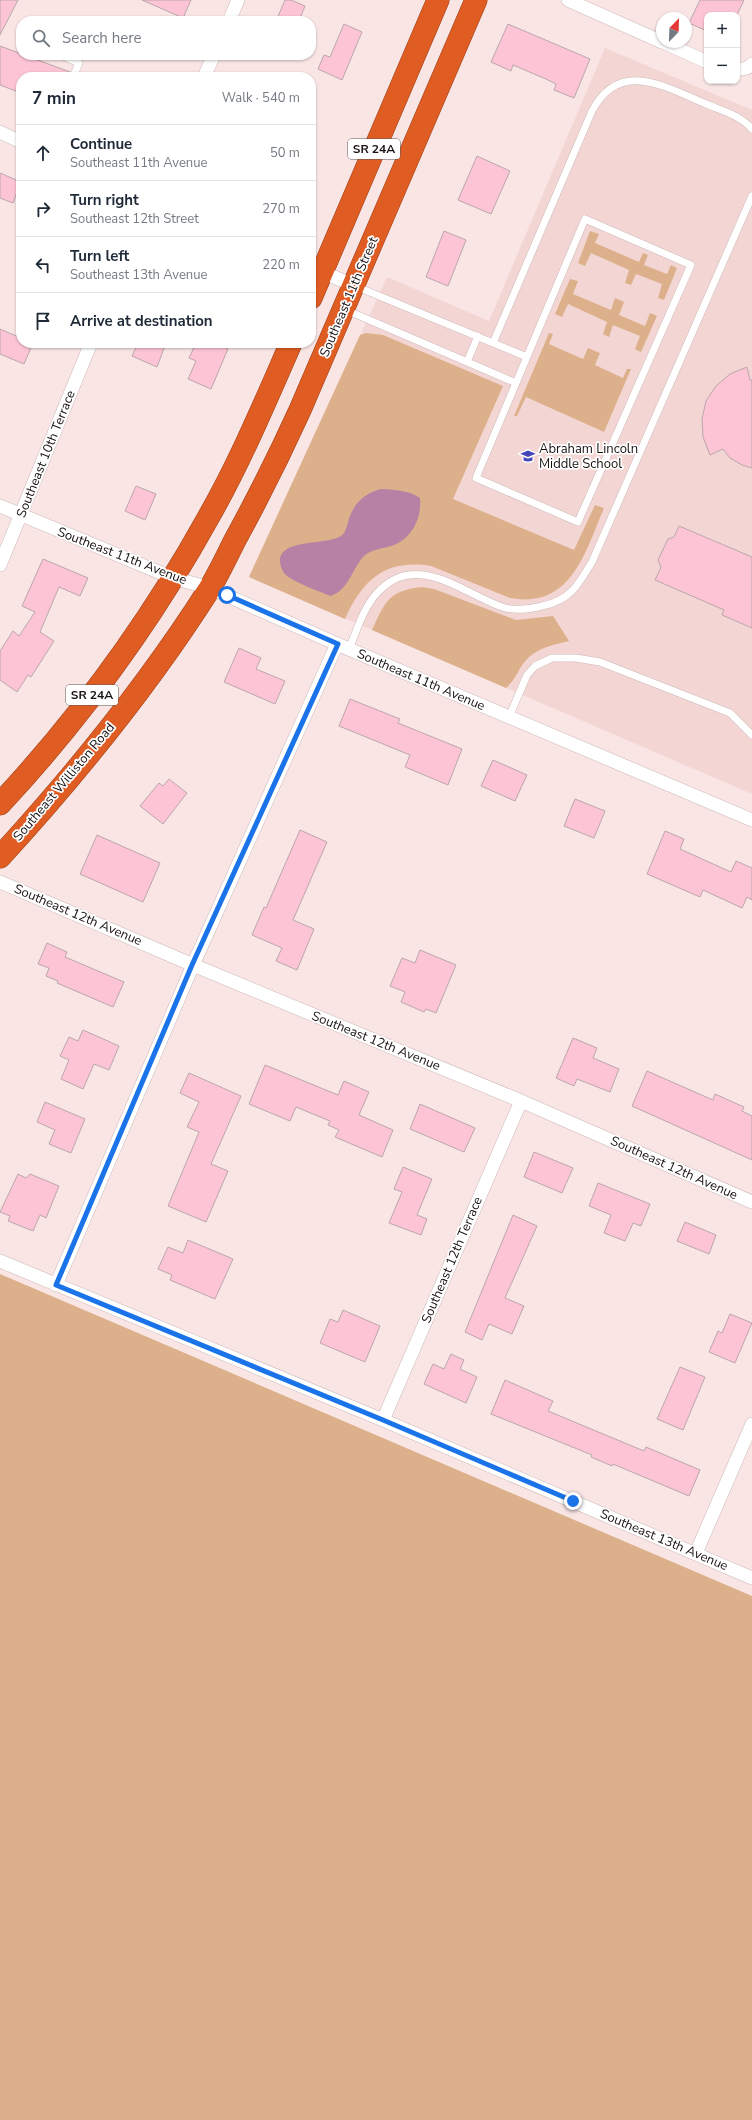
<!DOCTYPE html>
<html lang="en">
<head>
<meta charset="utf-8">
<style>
	body { margin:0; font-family:"Nunito Sans",sans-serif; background:#f6f6f7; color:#1f2937 }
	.controls { position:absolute; right:12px; top:12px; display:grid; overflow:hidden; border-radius:8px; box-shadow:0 1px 3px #0004 }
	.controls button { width:36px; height:36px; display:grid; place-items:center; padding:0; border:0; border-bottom:1px solid #e0e1e3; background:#fff; color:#1f2937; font:20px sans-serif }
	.compass { position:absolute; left:656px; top:12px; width:36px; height:36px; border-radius:50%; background:#fff; box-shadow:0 1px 3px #0004; rotate:23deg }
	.stop { position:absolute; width:12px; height:12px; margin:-9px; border:3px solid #1a73e8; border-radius:50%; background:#fff }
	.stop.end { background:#1a73e8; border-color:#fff; box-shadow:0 1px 4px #0008 }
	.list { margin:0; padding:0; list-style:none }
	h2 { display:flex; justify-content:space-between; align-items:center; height:52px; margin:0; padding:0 16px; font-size:17px }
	h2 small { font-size:13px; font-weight:400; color:#747a83 }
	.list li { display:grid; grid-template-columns:26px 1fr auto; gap:12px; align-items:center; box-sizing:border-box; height:56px; padding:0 16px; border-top:1px solid #e0e1e3 }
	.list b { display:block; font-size:15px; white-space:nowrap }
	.list p { margin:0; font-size:13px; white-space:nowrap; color:#747a83 }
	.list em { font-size:13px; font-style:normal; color:#747a83 }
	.icon { flex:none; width:22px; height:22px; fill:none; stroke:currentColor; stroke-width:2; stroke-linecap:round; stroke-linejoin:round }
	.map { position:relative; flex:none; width:752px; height:2120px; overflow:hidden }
	.search { position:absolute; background:#fff; box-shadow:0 1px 3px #0004; left:16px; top:16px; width:300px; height:44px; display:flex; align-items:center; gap:10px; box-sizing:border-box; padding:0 14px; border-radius:16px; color:#747a83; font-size:15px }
	.panel { position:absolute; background:#fff; box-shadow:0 1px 3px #0004; left:16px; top:72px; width:300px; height:276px; border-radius:16px }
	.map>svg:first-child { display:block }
</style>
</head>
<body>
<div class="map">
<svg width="752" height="2120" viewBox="0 0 752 2120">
	<rect width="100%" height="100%" fill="#fae5e5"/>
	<path fill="#f3d6d4" d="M605 48 752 110V794L249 577 387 277 489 321Z"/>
	<path fill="#dcb08a" d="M590 231 599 234 595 243 639 262 643 253 648 255 644 265 667 274 671 265 677 268 664 300 658 298 662 284 636 274 631 285 625 283 629 270 591 253 585 266 578 263Z
		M570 279 578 281 573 294 611 310 615 298 624 302 619 315 645 326 650 313 657 316 641 352 635 349 640 336 613 325 609 337 603 334 607 322 568 304 562 317 555 314Z
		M366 333 383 335 503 386 453 499 574 550 595 505 604 508C585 553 571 609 510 598L431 566C386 559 363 579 345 619L249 577 360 335Z
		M549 333 553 334 549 344 583 359 588 348 600 353 595 365 623 378 627 369H631L604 432 526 397 517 416H514Z
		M422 587 434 589 516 620 553 616 569 641C553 645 537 648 526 660 518 669 517 678 506 688L372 630C385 602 388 591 422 587Z
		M0 1274 752 1596V2120H0Z"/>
	<path fill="#b781a6" d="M381 489C396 490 408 490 420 498 422 517 412 540 391 546 382 549 371 549 363 557 351 571 349 589 331 596 322 593 292 581 286 575 284 574 282 569 281 567 272 536 329 547 342 535 345 533 347 526 348 522 353 504 363 494 381 489Z"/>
	<path fill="#fcc4d4" stroke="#baa7ac" d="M0 0H18L0 35Z
		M142 0H191L183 18Z
		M285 0H291L305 6 299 21H276Z
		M700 0H744L737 15H707V31L689 23Z
		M344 24 362 32 342 80 318 69 324 55 330 57Z
		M508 24 590 59 574 98 554 90 556 84 546 79 513 65 511 71 491 62Z
		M0 46 70 72 68 77H21V93L0 85Z
		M477 156 510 171 491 214 458 200Z
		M0 173 21 182 13 203 0 198Z
		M444 231 466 240 448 286 426 277Z
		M0 329 21 338V343H33L24 364 0 354Z
		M138 343H166L157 367 132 356Z
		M196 343H214L228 349 211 389 188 379 196 361 189 358Z
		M747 367 750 380H752V468L742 465 730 458 723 449 710 455 703 437 702 419 706 401 716 386 730 374Z
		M136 486 156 494 145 520 125 511Z
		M679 526 752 557V628L722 615 724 610 655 580 661 567 658 560 668 539 674 537Z
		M43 559 88 578 80 596 59 587 40 632 54 641 31 677 28 675 17 692 0 680V651L13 631 19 636 35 612 22 606Z
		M239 648 261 658 256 669 285 681 275 704 224 682Z
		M350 699 400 719 398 723 462 749 448 785 405 767 410 755 339 726Z
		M493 760 527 775 515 801 481 786Z
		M169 779 187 793 163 824 140 806 159 783 163 786Z
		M575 799 605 811 594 838 564 826Z
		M300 830 327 842 293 920 314 929 297 970 276 961 282 948 252 935 264 907 266 908Z
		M665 831 684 839 680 849 731 872 736 861 752 868V900L747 897 742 908 703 890 700 897 647 874Z
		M97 835 160 863 143 902 80 874Z
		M47 943 67 952 65 957 124 982 113 1007 57 983 58 981 46 976 49 968 38 964Z
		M420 950 456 965 436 1013 426 1009 424 1012 401 1002 405 992 390 986 402 958 415 963Z
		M83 1030 119 1046 109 1070 94 1064 83 1089 61 1079 69 1060 60 1056 69 1037 78 1041Z
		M573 1038 597 1048 593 1058 619 1069 610 1092 577 1079 574 1086 556 1078Z
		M265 1065 338 1095 344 1081 369 1092 359 1115 393 1130 382 1157 335 1137 339 1130 328 1125 330 1121 296 1107 290 1121 249 1104Z
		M647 1071 713 1100 715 1094 744 1107 742 1111 752 1116V1160L632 1106Z
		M189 1073 241 1096 211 1164 228 1171 206 1222 168 1206 199 1132 187 1127 199 1102 180 1093Z
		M45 1102 85 1119 71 1153 49 1144 55 1130 37 1122Z
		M420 1104 475 1128 464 1152 410 1129Z
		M534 1152 573 1168 562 1193 524 1177Z
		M403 1167 432 1179 417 1215 427 1219 421 1235 389 1223 402 1192 394 1189Z
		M18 1174 26 1178 30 1174 59 1186 46 1218 40 1215 33 1231 8 1221 10 1216 0 1212Z
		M598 1183 650 1204 641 1226 633 1223 625 1241 604 1233 611 1215 589 1206Z
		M513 1215 537 1226 505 1298 524 1306 512 1334 489 1324 482 1340 465 1332Z
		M685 1222 716 1235 709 1254 677 1241Z
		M188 1240 233 1259 215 1299 170 1280 172 1275 158 1269 168 1247 183 1253Z
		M343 1310 380 1326 365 1362 320 1343 330 1319 338 1322Z
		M730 1314 752 1323 735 1363 709 1352 718 1331 722 1333Z
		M451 1354 464 1360 460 1369 477 1377 466 1403 424 1384 433 1364 444 1369Z
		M680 1367 705 1377 683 1430 657 1419Z
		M505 1380 553 1401 548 1411 644 1451 646 1447 700 1470 689 1496 613 1464 612 1466 591 1457 592 1455 491 1414Z"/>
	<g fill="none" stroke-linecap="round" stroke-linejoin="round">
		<defs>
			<path id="lane" d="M60 55 79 63 73 77
				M585 219 691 265 578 522 476 478Z
				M355 286 527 357
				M346 310 516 383
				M493 343 592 111C619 59 663 86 704 103 719 110 741 115 752 129
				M467 362 478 336
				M349 649C357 630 364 605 380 590 418 552 464 594 502 607 514 611 530 609 542 606 553 604 565 598 573 590 581 581 586 571 592 562L752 196
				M509 717 527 675 535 666 552 658H576L600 662 730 713 752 735"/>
			<path id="street" d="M568 0 662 42
				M229 21 238 0
				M663 42 707 62
				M737 70 747 68 752 64
				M204 77 214 55
				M0 132 21 142
				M311 267 355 286
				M0 506 173 578 210 588 337 644 752 820
				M0 565 91 343
				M0 882 193 965 521 1101 752 1202
				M0 1261 383 1420 752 1578
				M56 1285 193 965 337 644
				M383 1420 521 1101
				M696 1553 752 1424"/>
			<path id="highway" d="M311 298 438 0
				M0 804C80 718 151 621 208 518 240 462 265 402 291 343
				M0 857C77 773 149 684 210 588 219 573 227 556 235 540 258 498 280 454 300 410L476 0"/>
		</defs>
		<use href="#lane" stroke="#ccb8b8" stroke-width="8"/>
		<use href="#street" stroke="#ccb8b8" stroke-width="14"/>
		<use href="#highway" stroke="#99421c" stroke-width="23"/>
		<use href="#lane" stroke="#fff" stroke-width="7"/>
		<use href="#street" stroke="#fff" stroke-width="13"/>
		<use href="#highway" stroke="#df5c22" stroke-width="22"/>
	</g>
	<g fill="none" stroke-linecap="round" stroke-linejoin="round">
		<path stroke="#1a73e8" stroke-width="5" d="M227 595 338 644 192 965 56 1285 383 1420 573 1501"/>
	</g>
	<defs>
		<symbol id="school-bare" viewBox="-9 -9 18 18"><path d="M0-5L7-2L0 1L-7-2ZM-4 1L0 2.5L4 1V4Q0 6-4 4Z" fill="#4346bb" stroke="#fff" stroke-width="2.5" paint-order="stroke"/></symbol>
	</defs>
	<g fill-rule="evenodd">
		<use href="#school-bare" x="518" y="446" width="20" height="20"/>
	</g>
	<g text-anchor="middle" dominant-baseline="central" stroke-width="3.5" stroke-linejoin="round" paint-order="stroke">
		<g fill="#fff" stroke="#5d5858" stroke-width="1">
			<rect x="348" y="139" width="52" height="20" rx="3"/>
			<rect x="66" y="685" width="52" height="20" rx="3"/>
		</g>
		<g font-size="12" font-weight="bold" fill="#171110">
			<text x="374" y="149">SR 24A</text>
			<text x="92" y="695">SR 24A</text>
		</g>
		<g font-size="13" fill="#171110" stroke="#fff">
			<text transform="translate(349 297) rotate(-67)">Southeast 11th Street</text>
			<text transform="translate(46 454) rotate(-68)">Southeast 10th Terrace</text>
			<text transform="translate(122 556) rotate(21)">Southeast 11th Avenue</text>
			<text transform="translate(421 680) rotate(23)">Southeast 11th Avenue</text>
			<text transform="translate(64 782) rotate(-50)">Southeast Williston Road</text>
			<text transform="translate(78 915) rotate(23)">Southeast 12th Avenue</text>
			<text transform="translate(376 1041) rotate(22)">Southeast 12th Avenue</text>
			<text transform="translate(674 1168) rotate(24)">Southeast 12th Avenue</text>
			<text transform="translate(452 1260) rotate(-67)">Southeast 12th Terrace</text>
			<text transform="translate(664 1540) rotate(23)">Southeast 13th Avenue</text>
		</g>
		<g font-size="13" fill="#171110" stroke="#fff" text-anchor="start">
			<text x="539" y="449">Abraham Lincoln<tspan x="539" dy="15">Middle School</tspan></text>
		</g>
	</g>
</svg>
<div class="controls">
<button>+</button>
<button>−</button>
</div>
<svg class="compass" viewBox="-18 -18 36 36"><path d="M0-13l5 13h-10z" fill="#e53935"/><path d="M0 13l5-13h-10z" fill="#747a83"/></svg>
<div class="stop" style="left:227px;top:595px"></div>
<div class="stop end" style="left:573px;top:1501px"></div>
<div class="search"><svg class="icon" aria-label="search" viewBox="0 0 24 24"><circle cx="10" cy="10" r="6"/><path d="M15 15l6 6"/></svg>Search here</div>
<section class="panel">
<h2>7 min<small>Walk · 540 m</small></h2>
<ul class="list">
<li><svg class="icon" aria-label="ahead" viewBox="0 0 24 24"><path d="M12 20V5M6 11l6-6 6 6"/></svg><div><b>Continue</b><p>Southeast 11th Avenue</p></div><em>50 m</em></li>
<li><svg class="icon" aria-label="right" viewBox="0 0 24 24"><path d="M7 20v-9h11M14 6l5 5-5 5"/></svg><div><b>Turn right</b><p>Southeast 12th Street</p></div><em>270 m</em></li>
<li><svg class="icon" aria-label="left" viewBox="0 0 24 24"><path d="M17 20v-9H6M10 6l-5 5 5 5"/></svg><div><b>Turn left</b><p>Southeast 13th Avenue</p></div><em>220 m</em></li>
<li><svg class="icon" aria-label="arrive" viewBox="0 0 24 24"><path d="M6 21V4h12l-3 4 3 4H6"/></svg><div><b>Arrive at destination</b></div></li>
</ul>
</section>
</div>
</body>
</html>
